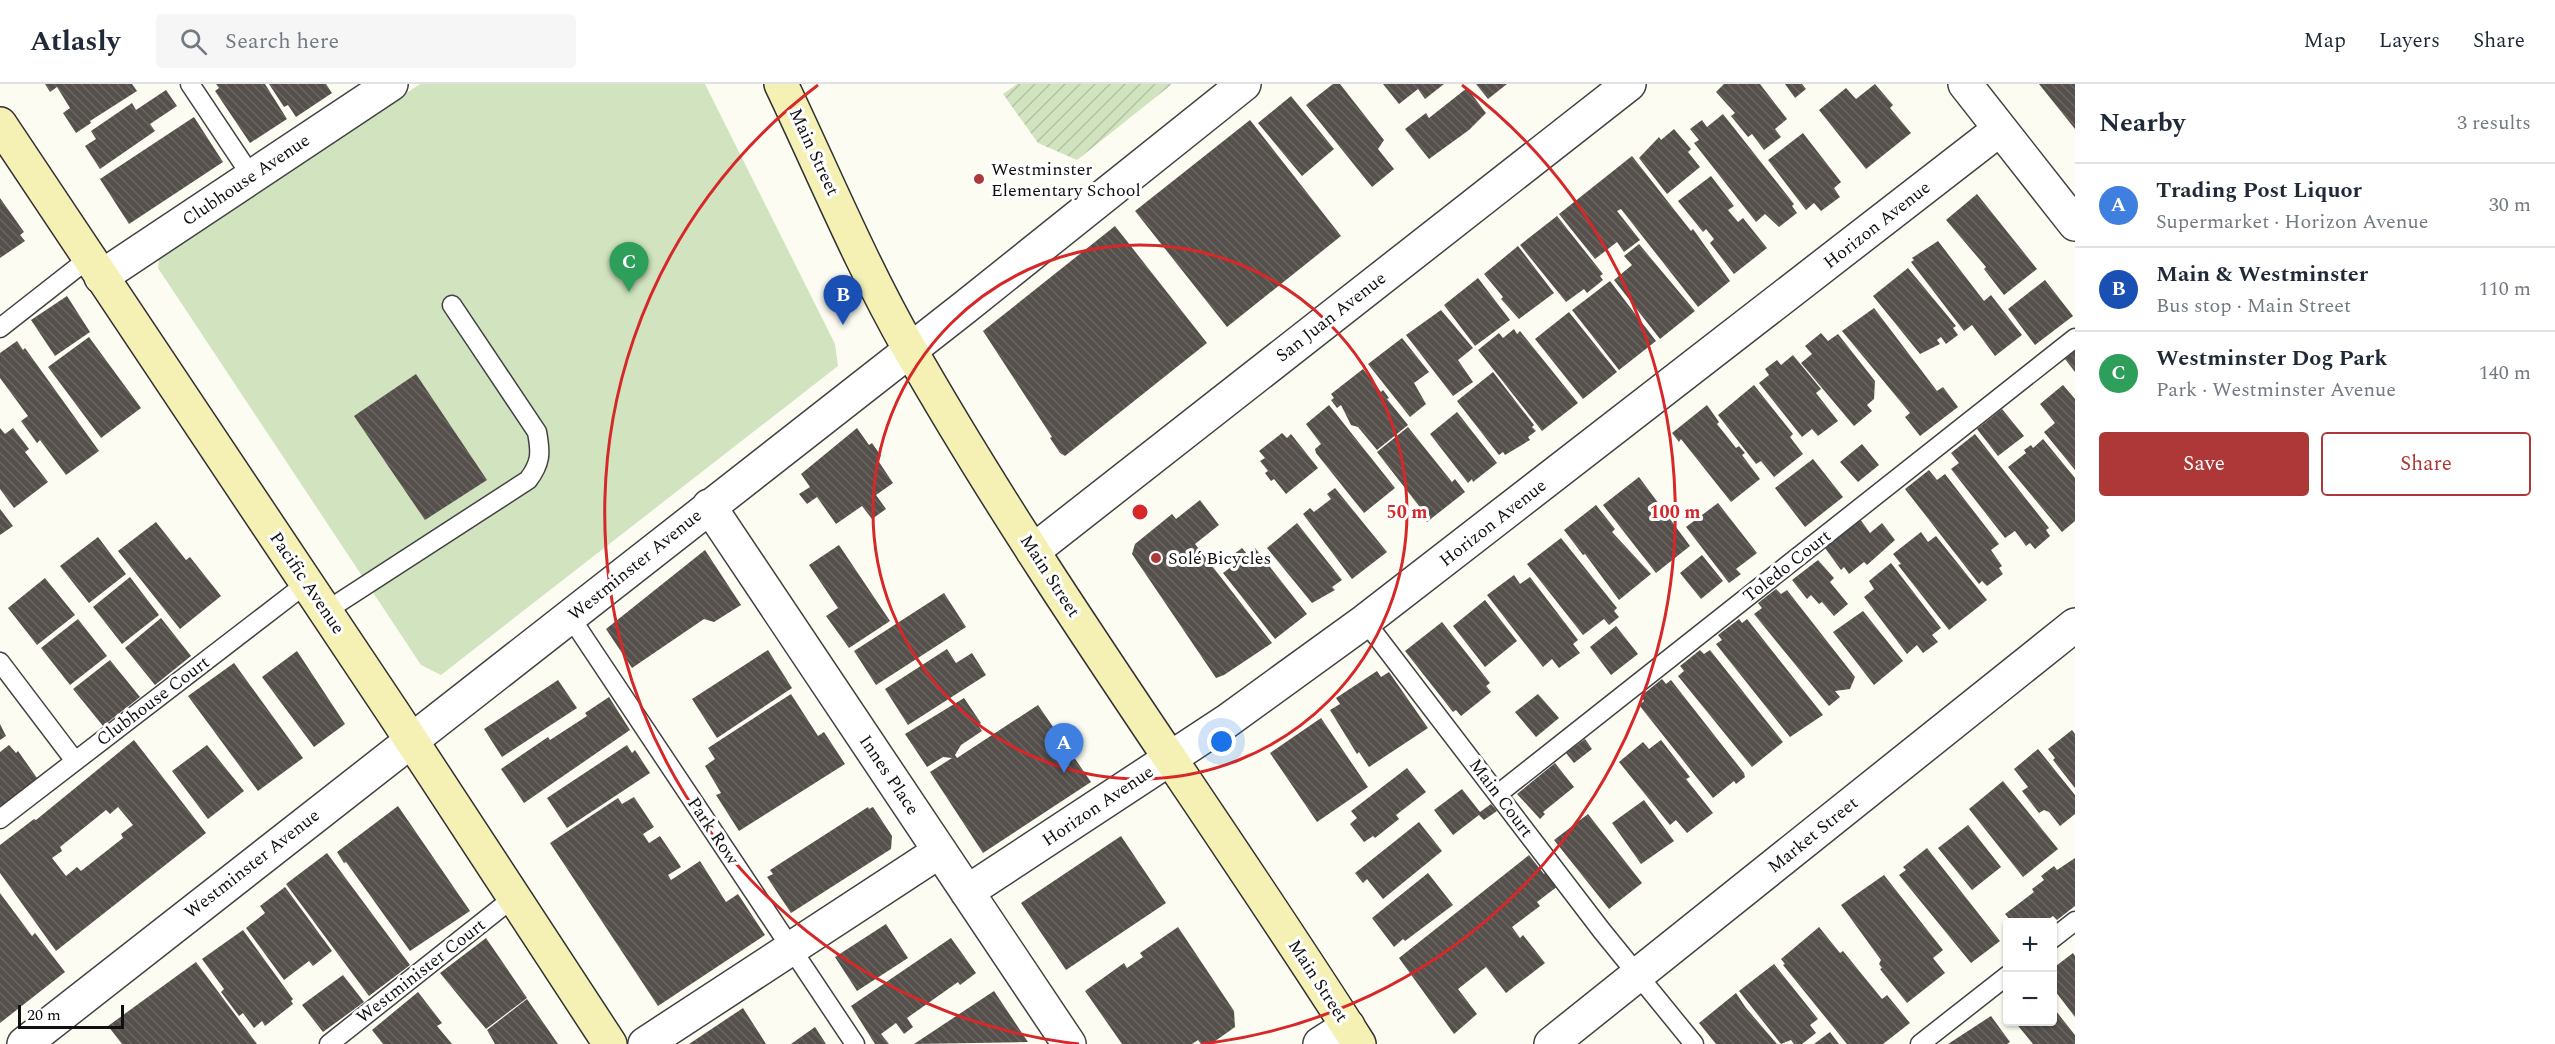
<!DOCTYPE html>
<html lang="en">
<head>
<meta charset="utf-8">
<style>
	body { margin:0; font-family:Spectral,serif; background:#f6f6f7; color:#1f2937 }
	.controls { position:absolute; right:18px; bottom:18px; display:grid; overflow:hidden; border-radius:6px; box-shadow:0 2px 4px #0004 }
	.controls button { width:54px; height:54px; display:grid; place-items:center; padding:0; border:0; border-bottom:2px solid #e0e1e3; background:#fff; color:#1f2937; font:30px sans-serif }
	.scale { position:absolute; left:18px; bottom:15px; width:106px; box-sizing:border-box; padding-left:6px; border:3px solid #0f0f0f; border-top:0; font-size:16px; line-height:21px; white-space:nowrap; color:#0f0f0f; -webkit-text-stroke:4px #fff; paint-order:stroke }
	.you { position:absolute; left:1222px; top:658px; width:21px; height:21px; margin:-15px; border:4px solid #fff; border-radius:50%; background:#1a73e8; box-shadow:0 0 0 9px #1a73e833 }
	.badge { display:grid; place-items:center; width:39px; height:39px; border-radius:50%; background:#ae3737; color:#fff; font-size:20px; font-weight:700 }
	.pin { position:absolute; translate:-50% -50px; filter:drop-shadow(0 2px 3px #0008) }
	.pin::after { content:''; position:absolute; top:32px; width:21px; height:18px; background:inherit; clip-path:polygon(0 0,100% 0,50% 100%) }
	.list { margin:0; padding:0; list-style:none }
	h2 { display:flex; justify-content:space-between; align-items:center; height:78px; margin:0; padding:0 24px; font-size:26px }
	h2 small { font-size:20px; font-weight:400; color:#747a83 }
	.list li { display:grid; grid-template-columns:39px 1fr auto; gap:18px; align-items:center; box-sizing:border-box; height:84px; padding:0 24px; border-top:2px solid #e0e1e3 }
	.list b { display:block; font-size:22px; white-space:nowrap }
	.list p { margin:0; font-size:20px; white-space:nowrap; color:#747a83 }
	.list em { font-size:20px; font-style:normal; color:#747a83 }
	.actions { display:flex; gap:12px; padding:18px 24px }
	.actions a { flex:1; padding:14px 0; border:2px solid #ae3737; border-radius:6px; text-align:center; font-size:21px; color:#ae3737 }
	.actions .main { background:#ae3737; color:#fff }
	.icon { flex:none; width:33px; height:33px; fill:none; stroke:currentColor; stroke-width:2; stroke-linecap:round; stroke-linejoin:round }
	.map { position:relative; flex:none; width:2075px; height:960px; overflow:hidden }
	header { display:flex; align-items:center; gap:36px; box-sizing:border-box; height:84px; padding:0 30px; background:#fff; border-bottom:2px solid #e0e1e3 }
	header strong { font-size:28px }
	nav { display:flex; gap:33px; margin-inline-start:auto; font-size:21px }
	.search { width:420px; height:54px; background:#f6f6f7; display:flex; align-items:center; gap:15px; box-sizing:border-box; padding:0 21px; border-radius:6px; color:#747a83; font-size:22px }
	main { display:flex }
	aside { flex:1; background:#fff }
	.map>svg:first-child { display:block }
</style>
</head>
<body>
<header>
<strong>Atlasly</strong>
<div class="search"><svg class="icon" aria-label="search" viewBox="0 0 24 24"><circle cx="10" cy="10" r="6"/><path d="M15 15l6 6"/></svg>Search here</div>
<nav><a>Map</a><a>Layers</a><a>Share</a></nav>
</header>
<main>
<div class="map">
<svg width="2075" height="960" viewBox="0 0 2075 960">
	<defs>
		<pattern id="garden-furrows" width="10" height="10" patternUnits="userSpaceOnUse" patternTransform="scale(1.5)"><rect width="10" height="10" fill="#d1e4bf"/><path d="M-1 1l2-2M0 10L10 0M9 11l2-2" fill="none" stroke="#b2c2a3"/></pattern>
		<pattern id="building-back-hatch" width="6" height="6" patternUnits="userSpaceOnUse" patternTransform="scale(1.5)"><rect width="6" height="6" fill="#56504c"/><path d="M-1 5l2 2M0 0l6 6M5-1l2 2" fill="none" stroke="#696561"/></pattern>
	</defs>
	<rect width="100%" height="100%" fill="#fdfcf2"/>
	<path fill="#d1e4bf" d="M420 0H705L835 260 838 282 441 591 421 581 158 184 159 174Z"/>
	<path fill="url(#garden-furrows)" d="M1017 0H1171V1L1077 76 1038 59 1003 10Z"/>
	<path fill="url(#building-back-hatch)" fill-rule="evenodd" d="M45 0H132L137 7 90 37 91 39 76 49 63 29 70 24 57 3 50 8Z
		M216 0H265L287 35 250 59 215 7 219 4Z
		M269 0H326L332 9 296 33 288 21 284 23Z
		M1333 0H1340L1384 56 1378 65 1394 85 1372 103 1306 21Z
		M1383 0H1444L1425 15 1418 5 1399 20Z
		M1476 0H1507L1488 15Z
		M1724 0H1760L1787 35 1775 45 1781 53 1764 66 1752 50 1748 53 1731 32 1735 29 1716 8Z
		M1785 0H1802L1806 5 1795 14Z
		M1875 0 1893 21 1890 24 1911 49 1866 85 1819 26 1846 4 1856 15Z
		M2039 0H2075V45Z
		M1467 4 1486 29 1469 46 1429 75 1405 45 1426 29 1429 34Z
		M166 6 177 22 150 40 155 47 100 85 85 62 96 55 91 47 132 19 136 26Z
		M1291 12 1334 65 1302 92 1258 39Z
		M1723 30 1794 120 1792 122 1797 129 1779 143 1765 130 1756 138 1694 59 1699 56 1690 45 1702 36 1707 43Z
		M194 33 223 78 129 140 100 95Z
		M1250 36 1341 152 1227 243 1135 127Z
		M1674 45 1691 65 1688 68 1700 83 1667 110 1639 74 1659 53 1661 56Z
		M1803 49 1841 98 1834 104 1840 113 1821 127 1814 119 1806 126 1768 76Z
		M1632 72 1691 147 1693 145 1730 197 1698 223 1621 125 1617 127 1640 156 1624 168 1617 158 1595 175 1559 130Z
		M1711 92 1734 122 1728 126 1738 138 1743 134 1767 164 1734 190 1710 159 1714 155 1706 145 1703 148 1678 117Z
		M1977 110 2037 185 2004 211 1984 185 1986 183 1946 136Z
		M0 114 24 148 20 151 25 157 0 174Z
		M1557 132 1603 190 1600 192 1603 196 1587 209 1584 205 1566 218 1520 161Z
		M1115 142 1207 259 1065 372 1060 369 1050 354 1052 353 983 247Z
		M1938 157 1984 217 1991 211 2022 251 1995 272 1972 241 1964 247 1911 178 1914 176 1912 174Z
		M1639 160 1695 227 1660 255 1614 196 1632 181 1624 172Z
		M1518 162 1554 209 1519 235 1501 215 1503 213 1484 190Z
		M1908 184 1956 242 1953 244 1958 251 1946 260 1941 253 1937 256 1940 260 1920 270 1873 212Z
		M1478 194 1510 236 1475 262 1444 221Z
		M2045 196 2073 232 2035 261 2008 225Z
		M1610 197 1656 257 1619 286 1572 226Z
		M67 212 90 248 55 272 31 236Z
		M1874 224 1937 307 1943 303 1958 323 1920 352 1905 333 1910 329 1842 247Z
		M1441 226 1473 264 1458 276 1473 298 1453 312 1406 251Z
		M1569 228 1617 288 1583 315 1535 255Z
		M1514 245 1517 250 1520 247 1578 319 1542 347 1478 266 1499 249 1503 254Z
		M1821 249 1828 257 1838 250 1875 297 1874 315 1867 321 1872 327 1854 342 1801 279 1812 270 1805 262Z
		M89 253 141 324 101 354 48 283Z
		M1402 254 1429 288 1414 299 1426 320 1410 333 1368 280Z
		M17 257 23 266 25 264 99 367 66 391 40 356 37 359 21 337 28 332 0 294V269Z
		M2075 267V288L2065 275Z
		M1793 271 1821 305 1816 309 1838 337 1818 352 1812 345 1802 353 1759 299 1769 291 1765 285 1777 276 1781 281Z
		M1363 285 1381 308 1383 306 1389 314 1387 315 1408 341 1377 366 1358 343 1351 341 1341 321 1337 324 1331 316 1334 314 1331 310Z
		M1493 288 1534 341 1532 343 1536 347 1528 353 1530 356 1505 371 1503 368 1499 371 1457 317Z
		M416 290 487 396 425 436 354 332Z
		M1754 301 1793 350 1790 353 1803 370 1774 393 1761 377 1756 380 1718 331Z
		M2063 301 2075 315V386L2044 348 2055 339 2040 320Z
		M1329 321 1395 404 1364 429 1316 369 1315 365 1321 360 1306 340Z
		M1707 321 1719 338 1717 340 1736 364 1739 362 1745 369 1742 371 1760 395 1731 418 1681 355 1679 358 1672 349Z
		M2002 325 2024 352 1998 372 1977 345Z
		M1457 328 1497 379 1473 398 1472 395 1468 399 1430 350Z
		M1408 343 1452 398 1455 395 1465 408 1427 438 1417 425 1419 422 1377 368Z
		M0 344 5 350 13 344 29 365 25 368 48 398 14 424 0 405Z
		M857 344 869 361 872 359 881 372 877 375 893 399 876 411 886 425 872 435 862 422 836 440 817 413 807 420 799 410 810 403 801 390Z
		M1282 349 1287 354 1291 350 1318 384 1286 410 1274 395 1271 397 1265 389 1268 387 1260 377 1265 374 1259 367Z
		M1975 350 2049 444 2046 446 2050 452 2035 465 2030 459 2026 462 2015 447 2005 454 1951 385 1959 379 1951 369Z
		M2043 355 2075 394V437L2062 448 2008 383 2026 369 2024 366 2031 361 2033 364Z
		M1862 360 1879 381 1858 398 1840 378Z
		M1813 375 1843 413 1805 443 1775 404Z
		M1929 386 1937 396 1945 390 1999 460 1991 466 2002 482 1999 484 2003 490 1987 502 1982 497 1979 500 1905 405Z
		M1639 393 1690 462 1656 489 1603 421Z
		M1335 404 1387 468 1352 495 1303 430 1310 424 1314 428 1331 415 1327 410Z
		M1200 416 1219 441 1195 460 1272 559 1224 591 1216 594 1132 470 1135 460 1172 430 1176 435Z
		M1718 419 1757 469 1736 485 1741 490 1729 499 1686 443Z
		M1596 421 1615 445 1612 448 1651 490 1619 516 1585 470 1583 471 1564 446Z
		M0 425 13 442 0 451Z
		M1860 435 1870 449 1882 439 1895 456 1867 481 1864 478 1849 490 1844 483 1841 486 1825 464 1827 462 1824 458 1842 444 1845 447Z
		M156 438 186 476 190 473 221 512 180 545 118 467Z
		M1297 439 1342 496 1332 503 1335 506 1312 519 1267 464Z
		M1921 448 1928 458 1936 452 1987 516 1949 546 1898 481 1901 480 1893 470Z
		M98 453 126 490 89 519 60 482Z
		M1561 454 1617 524 1614 527 1619 533 1609 541 1604 535 1583 551 1527 480Z
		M839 461 890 537 849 564 826 532 838 524 809 481Z
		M1242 464 1247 470 1255 464 1307 530 1275 555 1223 489 1231 483 1226 476Z
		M705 466 741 521 714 538 704 535 632 584 606 545Z
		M1702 471 1723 497 1701 515 1680 489Z
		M1818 476 1834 494 1830 498 1848 520 1834 532 1822 518 1819 520 1811 511 1807 515 1792 496Z
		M1891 479 1941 544 1932 551 1938 558 1923 569 1917 561 1907 570 1864 513 1874 505 1869 497Z
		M1514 491 1520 500 1530 493 1578 556 1573 560 1580 569 1559 584 1552 575 1543 583 1487 511Z
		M130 493 159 531 122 560 93 523Z
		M45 494 75 531 37 561 8 524Z
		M1776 505 1781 510 1787 506 1855 593 1850 605 1835 607 1840 613 1829 622 1754 530 1762 524 1758 519Z
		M944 509 966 543 876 601 854 567Z
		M1485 516 1517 557 1485 583 1453 542Z
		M1863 527 1903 577 1874 601 1833 548Z
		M161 534 191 572 155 601 125 564Z
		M78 535 107 572 70 601 41 564Z
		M1739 535 1742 539 1747 535 1823 631 1790 653 1716 560 1722 556 1718 551Z
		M1442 538 1490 599 1486 602 1491 608 1461 632 1456 626 1453 628 1405 567Z
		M1616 542 1638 570 1611 591 1590 563Z
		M947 565 956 579 972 569 986 591 908 641 885 605Z
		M768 566 792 604 717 654 692 615Z
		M1700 566 1704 570 1710 566 1783 658 1752 683 1678 592 1684 587 1680 582Z
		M297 567 345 640 314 663 262 593Z
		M110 576 140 613 103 642 73 605Z
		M234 579 303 674 258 707 188 612Z
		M1377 587 1381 593 1389 588 1428 644 1369 683 1359 668 1357 670 1330 626 1340 620 1336 614Z
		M1662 595 1666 600 1671 596 1744 689 1745 693 1736 700 1734 697 1713 714 1639 621 1644 617 1641 612Z
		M558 596 577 624 502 673 484 645Z
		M791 610 818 652 824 648 845 680 739 747 716 711 721 709 705 682 715 675 708 664Z
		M1538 610 1559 634 1536 653 1515 628Z
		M609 613 630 646 524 719 501 685 548 653 550 656 587 632 585 629Z
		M964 614 981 639 978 641 982 647 961 661 955 671 957 674 1038 621 1091 698 983 769 930 688 952 674 943 673 927 683 905 650Z
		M1321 634 1368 703 1317 738 1270 669Z
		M0 640 6 652 0 656Z
		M2072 646 2075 650V704L2053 676 2055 674 2048 665Z
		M1585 655 1592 665 1574 679 1566 669Z
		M134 656 206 749 56 867 0 789V761L34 735 36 736ZM118 723 133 741 121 750 123 754 81 787 77 783 66 792 52 774 62 767 60 763 106 726 110 730Z
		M1661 656 1690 693 1686 695 1713 729 1687 749 1676 736 1670 741 1619 678 1643 658 1649 665Z
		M9 661 16 669 18 667 37 694 0 724V668Z
		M207 661 244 707 208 735 172 687Z
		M627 661 632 669 635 666 650 689 567 744 547 714Z
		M2038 665 2075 711V730L2060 742 2049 728 2044 726 2039 729 2022 707 2028 703 2014 685Z
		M1555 679 1574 703 1543 728 1545 730 1540 735 1517 710Z
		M1407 684 1426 708 1396 731 1399 735 1375 754 1373 752 1364 758 1350 740 1357 734 1351 727Z
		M2003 697 2058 765 2023 793 1969 725Z
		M1462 705 1480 728 1491 720 1497 727 1484 736 1479 731 1453 751 1434 726Z
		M634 713 654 743 643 750 649 759 660 752 681 783 668 791 671 796 700 777 726 818 738 810 765 851 658 922 550 759 618 714 622 720Z
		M1644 716 1674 757 1641 780 1612 739Z
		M398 722 470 827 410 867 346 778 344 779 337 768Z
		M868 723 869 725 873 723 892 752 891 765 791 829 767 793 773 790 770 786Z
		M1588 730 1642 799 1609 825 1554 756Z
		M1419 738 1442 767 1383 815 1367 795 1363 799 1355 789Z
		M1968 741 2001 783 1972 806 1938 764Z
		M1121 752 1166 819 1066 886 1021 819Z
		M1927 764 2000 857 1971 879 1899 791 1906 786 1903 783Z
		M327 769 410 881 369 912 286 800Z
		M1529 771 1544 790 1547 787 1558 802 1537 818 1540 822 1512 843 1520 854 1523 851 1545 879 1506 909 1486 883 1458 905 1477 930 1454 950 1399 874Z
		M2075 774V822L2057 836 2053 832 2044 838H2012L2005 830 2034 808 2032 805 2044 796 2041 792 2054 782 2057 786Z
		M1428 789 1453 821 1405 857 1403 855 1394 863 1372 834Z
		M1884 791 1943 866 1933 874 1945 889 1907 919 1880 885 1882 884 1879 880 1881 876 1841 821Z
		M285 803 332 867 313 882 309 877 284 896 246 844 265 829 260 822Z
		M0 809 32 852 35 849 65 888 0 939Z
		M886 840 908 874 857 907 835 873Z
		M1178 843 1234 927 1235 943 1211 960H1201L1198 956 1192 960H1122L1085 907 1124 879 1127 884 1143 873 1140 869Z
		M1819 843 1840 869 1843 867 1882 915 1887 911 1910 939 1883 960H1847L1783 881 1785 880 1781 875Z
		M243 846 293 915 291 917 293 920 265 942 262 937 254 944 243 929 239 932 221 908 224 905 202 875Z
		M486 854 527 914 486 945 440 889Z
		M951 854 976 889 960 901 958 898 907 934 913 943 904 950 896 939 881 950 889 960H875L851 922Z
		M2073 869 2075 872V933L2052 903V885Z
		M196 878 257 960H122L108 942Z
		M1774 880 1818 935 1810 941 1816 949 1802 960H1794L1791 956 1781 960 1739 907Z
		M343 891 364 918 323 948 302 921Z
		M994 907 1028 958 914 960Z
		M418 908 442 939 437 942 452 960H383L372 946Z
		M1736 909 1746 924 1777 960H1716L1699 939Z
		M527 915 558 960H495L487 946Z
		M2052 922 2075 951V960H2033L2015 938H2052Z
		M743 924 766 960H689Z
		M1991 932 2010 958 2007 960H1948Z
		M815 943 826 960H791Z
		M1830 948 1839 960H1814Z"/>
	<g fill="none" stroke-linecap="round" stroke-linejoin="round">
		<defs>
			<path id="lane" d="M190 0 252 93
				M0 244 88 175
				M326 527 528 396C541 379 541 369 537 348L452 221
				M571 534 855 960
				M1365 537 1602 847 1694 960
				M0 578 75 677
				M1498 710 2075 254
				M0 735 307 499
				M2052 855 2075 837
				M329 960 513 814
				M1920 960 2008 891"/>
			<path id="street" d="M1965 0 2075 140
				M101 193 391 0
				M709 422 1069 960
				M1033 467 1629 0
				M967 808 1227 637 1365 537 2000 45
				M24 960 964 224 1244 0
				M645 960 940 767
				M1320 960 1348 942
				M1551 960 2075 541"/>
			<path id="secondary" d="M781 0C823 88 861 180 909 264 1046 504 1211 727 1359 960
				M0 40 394 630 610 960"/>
		</defs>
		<use href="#lane" stroke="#424242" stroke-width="21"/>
		<use href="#street" stroke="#424242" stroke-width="36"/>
		<use href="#secondary" stroke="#313131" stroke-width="36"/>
		<use href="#lane" stroke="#fff" stroke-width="18"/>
		<use href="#street" stroke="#fff" stroke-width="33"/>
		<use href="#secondary" stroke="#f5f1b5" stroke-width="33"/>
	</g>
	<g fill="none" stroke="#d62828" stroke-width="3">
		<circle cx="1140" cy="428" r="267"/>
		<path d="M1079 960A535 535 0 0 1 818 1M1462 1A535 535 0 0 1 1201 960"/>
	</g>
	<g fill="#ae3737" stroke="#fff" stroke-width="2">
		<circle cx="979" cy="95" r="6"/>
		<circle cx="1156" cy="474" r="6"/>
	</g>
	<g text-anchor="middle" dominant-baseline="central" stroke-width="6" stroke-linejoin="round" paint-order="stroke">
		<g font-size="18" fill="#0f0f0f" stroke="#fff">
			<text transform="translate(814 68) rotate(65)">Main Street</text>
			<text transform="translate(246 96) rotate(-34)">Clubhouse Avenue</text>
			<text transform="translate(1877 141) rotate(-38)">Horizon Avenue</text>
			<text transform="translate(1331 233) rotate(-38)">San Juan Avenue</text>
			<text transform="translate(1493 439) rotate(-38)">Horizon Avenue</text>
			<text transform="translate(635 481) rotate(-39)">Westminster Avenue</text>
			<text transform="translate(1787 482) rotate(-38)">Toledo Court</text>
			<text transform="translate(1050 492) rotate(57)">Main Street</text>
			<text transform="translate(307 499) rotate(56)">Pacific Avenue</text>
			<text transform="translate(153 617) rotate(-37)">Clubhouse Court</text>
			<text transform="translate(889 691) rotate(56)">Innes Place</text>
			<text transform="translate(1501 714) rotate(53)">Main Court</text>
			<text transform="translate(1098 722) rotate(-34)">Horizon Avenue</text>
			<text transform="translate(713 747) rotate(56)">Park Row</text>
			<text transform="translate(1813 751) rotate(-39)">Market Street</text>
			<text transform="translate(252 780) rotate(-38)">Westminster Avenue</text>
			<text transform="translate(421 887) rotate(-38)">Westminister Court</text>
			<text transform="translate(1318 897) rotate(57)">Main Street</text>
		</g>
		<g font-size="18" fill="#0f0f0f" stroke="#fff" text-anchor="start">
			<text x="991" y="85">Westminster<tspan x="991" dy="21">Elementary School</tspan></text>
			<text x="1168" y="474">Solé Bicycles</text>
		</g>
	</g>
	<circle cx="1140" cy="428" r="9" fill="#d62828" stroke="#fff" stroke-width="3"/>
	<g font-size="18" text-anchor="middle" font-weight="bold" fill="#d62828" stroke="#fff" stroke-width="6" stroke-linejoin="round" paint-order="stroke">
		<text x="1407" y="434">50 m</text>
		<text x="1675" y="434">100 m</text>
	</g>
</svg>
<div class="controls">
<button>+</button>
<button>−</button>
</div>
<div class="scale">20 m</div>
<div class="you"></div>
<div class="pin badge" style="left:1064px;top:689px;background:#3f7fe0">A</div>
<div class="pin badge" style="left:843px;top:241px;background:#1a4fb4">B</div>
<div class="pin badge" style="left:629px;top:208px;background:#2e9e5b">C</div>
</div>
<aside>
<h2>Nearby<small>3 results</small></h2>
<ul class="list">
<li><span class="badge" style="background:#3f7fe0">A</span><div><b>Trading Post Liquor</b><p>Supermarket · Horizon Avenue</p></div><em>30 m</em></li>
<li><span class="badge" style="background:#1a4fb4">B</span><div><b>Main &amp; Westminster</b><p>Bus stop · Main Street</p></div><em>110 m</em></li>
<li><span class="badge" style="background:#2e9e5b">C</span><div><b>Westminster Dog Park</b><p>Park · Westminster Avenue</p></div><em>140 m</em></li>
</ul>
<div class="actions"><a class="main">Save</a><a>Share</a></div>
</aside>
</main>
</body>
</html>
